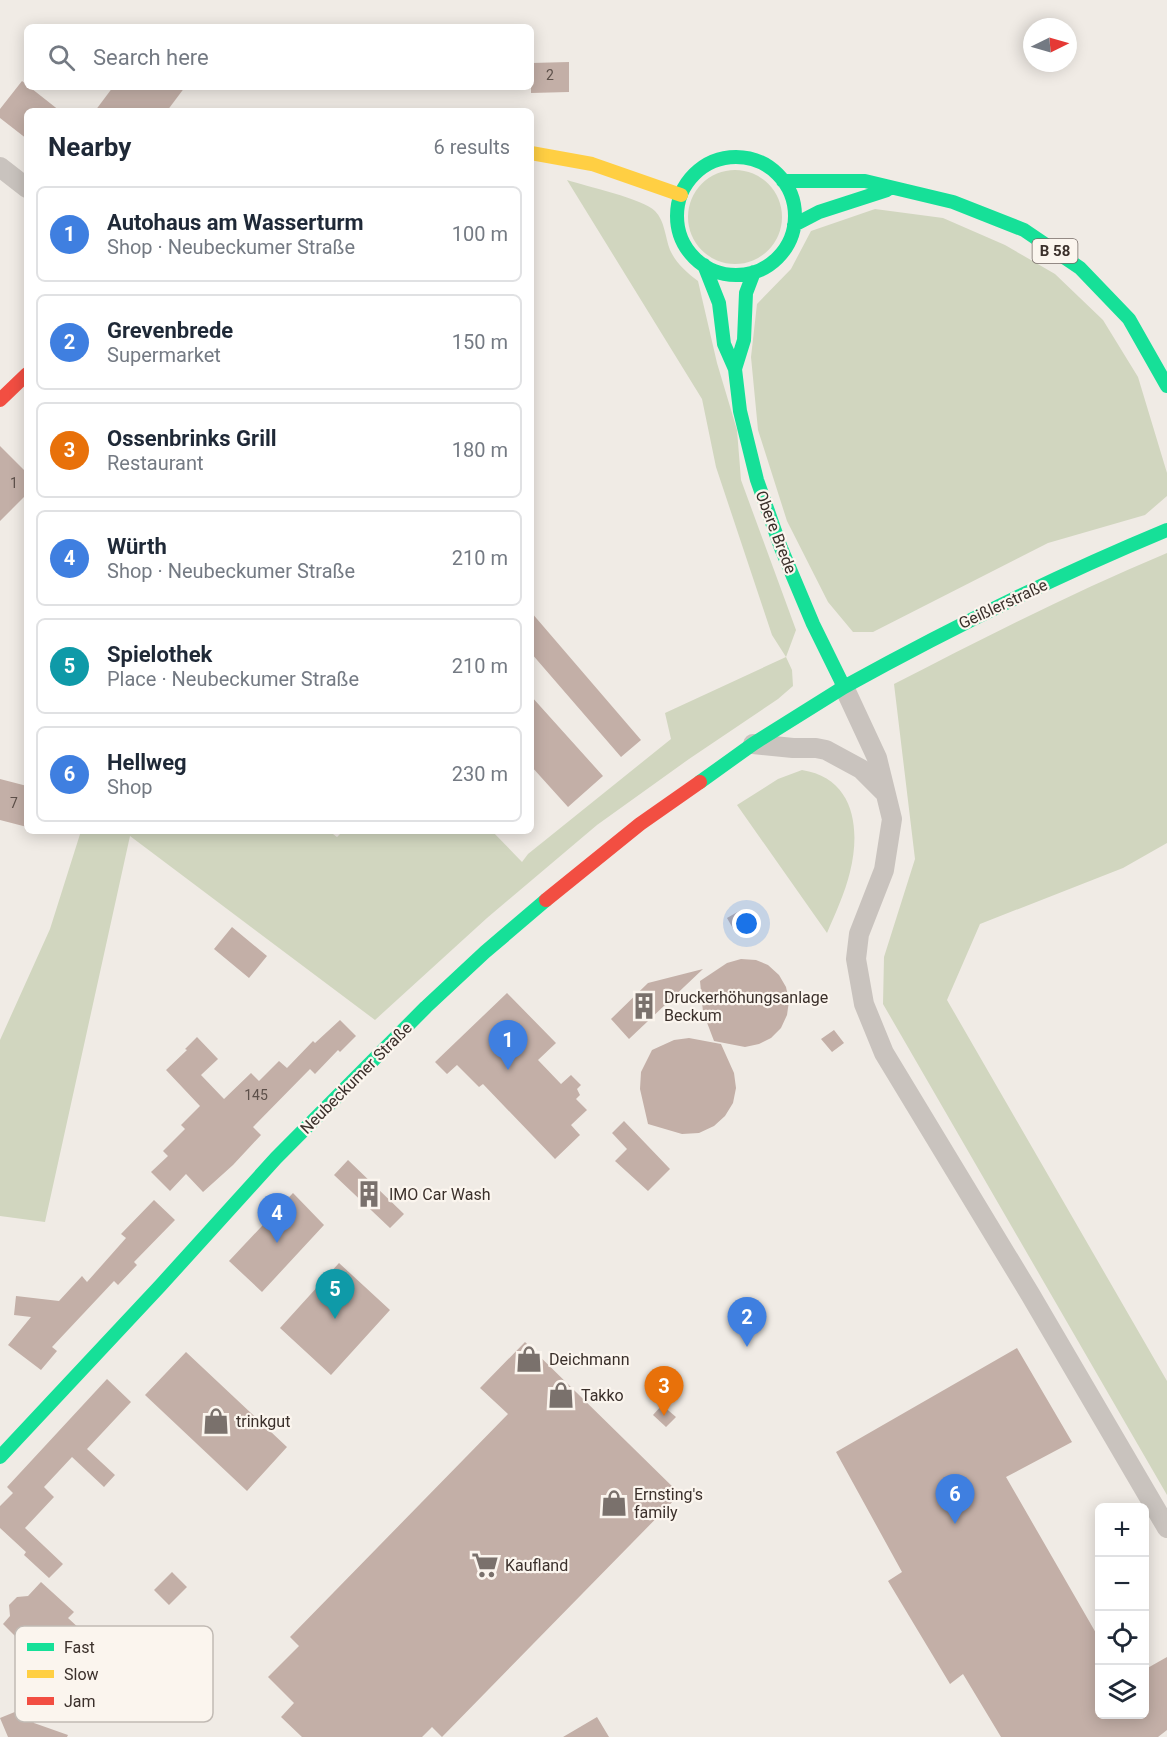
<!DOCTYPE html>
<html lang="en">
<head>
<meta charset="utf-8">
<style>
	body { margin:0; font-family:Roboto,sans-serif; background:#f2f2f3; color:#1f2937 }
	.controls { position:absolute; right:18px; bottom:18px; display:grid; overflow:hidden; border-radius:9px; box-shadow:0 3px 15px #0003 }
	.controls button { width:54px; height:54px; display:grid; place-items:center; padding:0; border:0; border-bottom:2px solid #e0e1e3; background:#fff; color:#1f2937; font:30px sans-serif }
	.compass { position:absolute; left:1023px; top:18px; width:54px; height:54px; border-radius:50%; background:#fff; box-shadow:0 3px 15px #0003; rotate:85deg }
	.you { position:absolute; left:747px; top:924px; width:21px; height:21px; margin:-15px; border:4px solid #fff; border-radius:50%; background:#1a73e8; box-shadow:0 0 0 9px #1a73e833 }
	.badge { display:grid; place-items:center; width:39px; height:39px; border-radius:50%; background:#db2777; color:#fff; font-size:20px; font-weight:700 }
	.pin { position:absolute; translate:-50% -50px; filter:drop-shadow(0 2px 3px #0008) }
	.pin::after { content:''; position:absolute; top:32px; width:21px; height:18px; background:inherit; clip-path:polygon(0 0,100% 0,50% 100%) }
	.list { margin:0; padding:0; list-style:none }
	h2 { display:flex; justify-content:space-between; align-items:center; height:78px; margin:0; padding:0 24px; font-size:26px }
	h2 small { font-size:20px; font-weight:400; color:#747a83 }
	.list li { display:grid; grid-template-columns:39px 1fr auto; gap:18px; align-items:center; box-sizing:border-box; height:96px; margin:0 12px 12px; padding:0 12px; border:2px solid #e0e1e3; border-radius:9px }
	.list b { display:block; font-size:22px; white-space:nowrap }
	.list p { margin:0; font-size:20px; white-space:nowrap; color:#747a83 }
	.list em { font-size:20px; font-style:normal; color:#747a83 }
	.icon { flex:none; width:33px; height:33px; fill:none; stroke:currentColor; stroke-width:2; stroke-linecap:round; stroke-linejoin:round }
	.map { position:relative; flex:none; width:1167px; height:1737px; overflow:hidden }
	.search { position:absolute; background:#fff; box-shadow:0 3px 15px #0003; left:24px; top:24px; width:510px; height:66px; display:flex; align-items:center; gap:15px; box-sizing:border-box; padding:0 21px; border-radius:9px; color:#747a83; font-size:22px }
	.panel { position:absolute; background:#fff; box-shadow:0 3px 15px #0003; left:24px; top:108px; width:510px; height:726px; border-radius:9px }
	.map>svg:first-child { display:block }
</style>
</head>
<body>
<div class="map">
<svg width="1167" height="1737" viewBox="0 0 1167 1737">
	<rect width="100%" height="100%" fill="#f0ebe5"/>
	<path fill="#d1d6bf" d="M688 217a47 47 0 1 1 94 0a47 47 0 1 1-94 0Z
		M567 180C585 186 644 199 655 211 665 221 665 237 670 250 676 263 686 272 698 281L717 363 737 430 741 480 796 630 786 657 792 670 793 686 778 699 689 759 597 825 487 918 375 1020 130 836 45 1222 0 1216V1040L50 929 81 831H329L337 837 343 831H492L522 862 528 854 671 739 665 713 786 657 772 635 716 467 702 399Z
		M875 209 943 218 1005 245 1055 274 1103 320 1138 377 1167 473V496L1145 515 1048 543 873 632H853L828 602 787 521 758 430 751 357 757 304 791 269 811 231Z
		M1167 553V843L1123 868 980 924 947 1000 1167 1381V1495L883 1004 884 957 915 859 894 684C984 638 1073 592 1167 553Z
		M802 770C854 778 861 828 850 872 845 893 835 914 827 933L737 805 778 779Z"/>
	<path fill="#c3afa7" d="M569 62V92L531 93V63Z
		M22 81 60 111H27V139L0 118V109Z
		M113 87H185L167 111H95Z
		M0 446 27 473V494L0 521Z
		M531 612 641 740 621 757 531 653Z
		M531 696 603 776 568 807 531 766Z
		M0 779 27 786V827L0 820Z
		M741 910 749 924 735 932 727 918Z
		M232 927 267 956 249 978 214 949Z
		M741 959 756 960 768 965 779 975 786 987 789 1001 787 1015 781 1028 771 1038 759 1044 745 1047 714 1041 703 1012 700 981 727 963Z
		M703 969 629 1039 611 1019 648 983Z
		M507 993 556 1043 538 1060 561 1084 571 1075 581 1085 577 1089 580 1095 576 1099 587 1110 571 1125 580 1135 555 1159 483 1084 479 1087 457 1065 447 1074 435 1062Z
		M340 1020 356 1036 340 1052 338 1050 315 1074 310 1069 253 1127 261 1135 233 1165 203 1192 186 1174 170 1191 151 1172 168 1156 163 1151 185 1129 181 1125 200 1106 166 1070 187 1050 185 1049 197 1037 218 1059 201 1075 224 1099 251 1073 259 1081 279 1061 287 1068 313 1041 315 1043Z
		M834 1030 844 1043 832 1052 821 1039Z
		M689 1038 721 1044 734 1073 736 1088 733 1103 725 1116 714 1126 699 1133 682 1134 648 1124 640 1089 641 1072 652 1050 674 1040Z
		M624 1121 670 1169 648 1191 615 1161 627 1149 612 1133Z
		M348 1160 404 1214 390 1228 334 1175Z
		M293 1193 324 1225 262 1292 229 1261Z
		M154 1200 175 1220 134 1262 137 1265 118 1285 114 1281 52 1347 57 1351 41 1370 8 1345 31 1317 14 1315 16 1296 59 1301 82 1276 87 1282 126 1238 121 1234Z
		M339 1263 390 1310 331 1375 280 1328Z
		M525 1342 680 1494 442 1737 432 1727 422 1737H302L281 1717 294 1703 268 1677 299 1646 290 1637 508 1414 480 1388Z
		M1017 1348 1072 1442 1006 1477 1100 1640V1714H1144V1670L1167 1657V1730L1158 1737H1001L963 1674 950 1684 888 1581 902 1572 836 1452Z
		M186 1352 287 1447 247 1491 145 1395Z
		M107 1379 131 1402 87 1449 115 1475 104 1487 72 1457 44 1487 54 1497 25 1528 63 1564 49 1578 24 1555 26 1552 0 1528V1506L13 1493 7 1487Z
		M662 1405 676 1417 666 1427 653 1415Z
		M172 1572 187 1587 169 1605 154 1590Z
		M41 1582 74 1612 68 1618 109 1656 86 1681 54 1652 48 1658 32 1643 27 1648 3 1624 10 1616 9 1605 17 1597 28 1596Z
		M27 1707 34 1723 68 1735 67 1737H8L0 1718Z
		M597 1717 609 1737H563Z"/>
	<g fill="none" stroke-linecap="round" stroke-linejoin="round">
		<path stroke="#c9c3be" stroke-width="20" d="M0 167 27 188
			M844 687 877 758 892 819 884 870 859 934 856 959 864 1004 884 1053 1030 1294 1167 1528
			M753 744 793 748H816L826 750 861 769 886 794"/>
		<path stroke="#16e098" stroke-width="14" d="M677 216a59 59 0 1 1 118 0a59 59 0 1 1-118 0Z
			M783 181H865L953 202 1024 230 1080 268 1129 319 1167 386
			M794 225 819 212 887 190
			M704 265 719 303 724 344 735 369 740 411 757 480 781 548 813 624 844 687C949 629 1056 576 1167 530
			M735 369 744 340 746 293 754 272
			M700 782 753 744 844 687
			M0 1457 160 1286 276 1158 426 1007 485 952 546 900"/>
		<path stroke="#ffcf43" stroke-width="14" d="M531 153 592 164 681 195"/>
		<path stroke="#f24e42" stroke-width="14" d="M0 400 27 374
			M546 900 640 824 700 782"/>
	</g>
	<defs>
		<symbol id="building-bare" viewBox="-9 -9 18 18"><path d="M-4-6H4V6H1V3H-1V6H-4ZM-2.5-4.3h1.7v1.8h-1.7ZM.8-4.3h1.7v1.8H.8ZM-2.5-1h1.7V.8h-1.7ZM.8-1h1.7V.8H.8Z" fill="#7a716c" stroke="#fbf5ee" stroke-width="2.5" paint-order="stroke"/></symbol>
		<symbol id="shop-bare" viewBox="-9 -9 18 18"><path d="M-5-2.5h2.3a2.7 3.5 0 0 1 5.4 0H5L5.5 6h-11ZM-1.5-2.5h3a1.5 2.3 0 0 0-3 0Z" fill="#7a716c" stroke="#fbf5ee" stroke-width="2.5" paint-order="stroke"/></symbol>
		<symbol id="supermarket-bare" viewBox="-9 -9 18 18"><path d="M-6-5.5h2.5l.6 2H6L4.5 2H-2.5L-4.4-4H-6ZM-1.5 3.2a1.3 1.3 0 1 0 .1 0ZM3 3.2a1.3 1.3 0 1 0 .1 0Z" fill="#7a716c" stroke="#fbf5ee" stroke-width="2.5" paint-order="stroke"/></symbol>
	</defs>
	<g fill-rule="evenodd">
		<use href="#building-bare" x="625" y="987" width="38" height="38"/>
		<use href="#building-bare" x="350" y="1175" width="38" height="38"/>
		<use href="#shop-bare" x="510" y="1340" width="38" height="38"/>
		<use href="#shop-bare" x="542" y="1376" width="38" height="38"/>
		<use href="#shop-bare" x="197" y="1402" width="38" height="38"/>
		<use href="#shop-bare" x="595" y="1484" width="38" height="38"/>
		<use href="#supermarket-bare" x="466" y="1546" width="38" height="38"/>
	</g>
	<g text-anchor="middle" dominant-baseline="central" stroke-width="4.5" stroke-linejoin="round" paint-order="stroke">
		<g font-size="14" fill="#5d504a">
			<text x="550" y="75">2</text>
			<text x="14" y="483">1</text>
			<text x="14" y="803">7</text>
			<text x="256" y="1095">145</text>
		</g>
		<rect fill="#fbf5ee" stroke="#756b66" stroke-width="1.5" x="1032.5" y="239" width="45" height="24" rx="4.5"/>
		<g font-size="15" font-weight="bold" fill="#3b302b">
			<text x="1055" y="251">B 58</text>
		</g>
		<g font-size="16" fill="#3b302b" stroke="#fbf5ee">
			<text transform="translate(776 532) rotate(69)">Obere Brede</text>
			<text transform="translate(1003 604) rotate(-25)">Geißlerstraße</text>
			<text transform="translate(356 1078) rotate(-45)">Neubeckumer Straße</text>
		</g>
		<g font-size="16" fill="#3b302b" stroke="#fbf5ee" text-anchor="start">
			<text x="664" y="997">Druckerhöhungsanlage<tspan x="664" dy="18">Beckum</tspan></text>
			<text x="389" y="1194">IMO Car Wash</text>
			<text x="549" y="1359">Deichmann</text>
			<text x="581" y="1395">Takko</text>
			<text x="236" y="1421">trinkgut</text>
			<text x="634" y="1494">Ernsting's<tspan x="634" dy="18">family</tspan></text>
			<text x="505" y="1565">Kaufland</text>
		</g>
	</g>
	<rect x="15" y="1626" width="198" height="96" rx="9" fill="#fbf5ee" stroke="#c1bab4" stroke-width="1.5"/>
	<rect x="27" y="1643" width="27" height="8" fill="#16e098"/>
	<rect x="27" y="1670" width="27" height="8" fill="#ffcf43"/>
	<rect x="27" y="1697" width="27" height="8" fill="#f24e42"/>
	<g font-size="16" fill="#3b302b">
		<text x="64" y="1653">Fast</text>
		<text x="64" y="1680">Slow</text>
		<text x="64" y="1707">Jam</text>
	</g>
</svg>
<div class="controls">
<button>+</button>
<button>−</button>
<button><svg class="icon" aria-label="locate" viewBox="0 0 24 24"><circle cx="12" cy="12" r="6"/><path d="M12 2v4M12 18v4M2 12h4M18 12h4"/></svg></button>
<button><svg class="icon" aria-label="layers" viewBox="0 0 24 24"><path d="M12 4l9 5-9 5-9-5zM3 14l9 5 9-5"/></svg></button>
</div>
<svg class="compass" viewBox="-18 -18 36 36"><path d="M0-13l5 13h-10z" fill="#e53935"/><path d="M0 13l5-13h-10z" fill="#747a83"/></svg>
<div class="you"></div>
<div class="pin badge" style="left:508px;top:1070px;background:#3f7fe0">1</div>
<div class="pin badge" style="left:747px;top:1347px;background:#3f7fe0">2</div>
<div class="pin badge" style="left:664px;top:1416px;background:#e8710a">3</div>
<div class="pin badge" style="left:277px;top:1243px;background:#3f7fe0">4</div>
<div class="pin badge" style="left:335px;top:1319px;background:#0f9aa8">5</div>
<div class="pin badge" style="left:955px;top:1524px;background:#3f7fe0">6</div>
<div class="search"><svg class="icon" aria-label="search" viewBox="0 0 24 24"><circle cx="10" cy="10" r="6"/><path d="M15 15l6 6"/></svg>Search here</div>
<section class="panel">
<h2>Nearby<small>6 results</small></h2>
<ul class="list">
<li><span class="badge" style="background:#3f7fe0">1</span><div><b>Autohaus am Wasserturm</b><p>Shop · Neubeckumer Straße</p></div><em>100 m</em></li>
<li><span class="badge" style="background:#3f7fe0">2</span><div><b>Grevenbrede</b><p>Supermarket</p></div><em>150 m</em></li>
<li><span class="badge" style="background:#e8710a">3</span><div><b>Ossenbrinks Grill</b><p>Restaurant</p></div><em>180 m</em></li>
<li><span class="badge" style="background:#3f7fe0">4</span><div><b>Würth</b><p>Shop · Neubeckumer Straße</p></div><em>210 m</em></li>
<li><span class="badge" style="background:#0f9aa8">5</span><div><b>Spielothek</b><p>Place · Neubeckumer Straße</p></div><em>210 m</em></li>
<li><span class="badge" style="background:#3f7fe0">6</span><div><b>Hellweg</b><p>Shop</p></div><em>230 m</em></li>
</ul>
</section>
</div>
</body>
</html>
